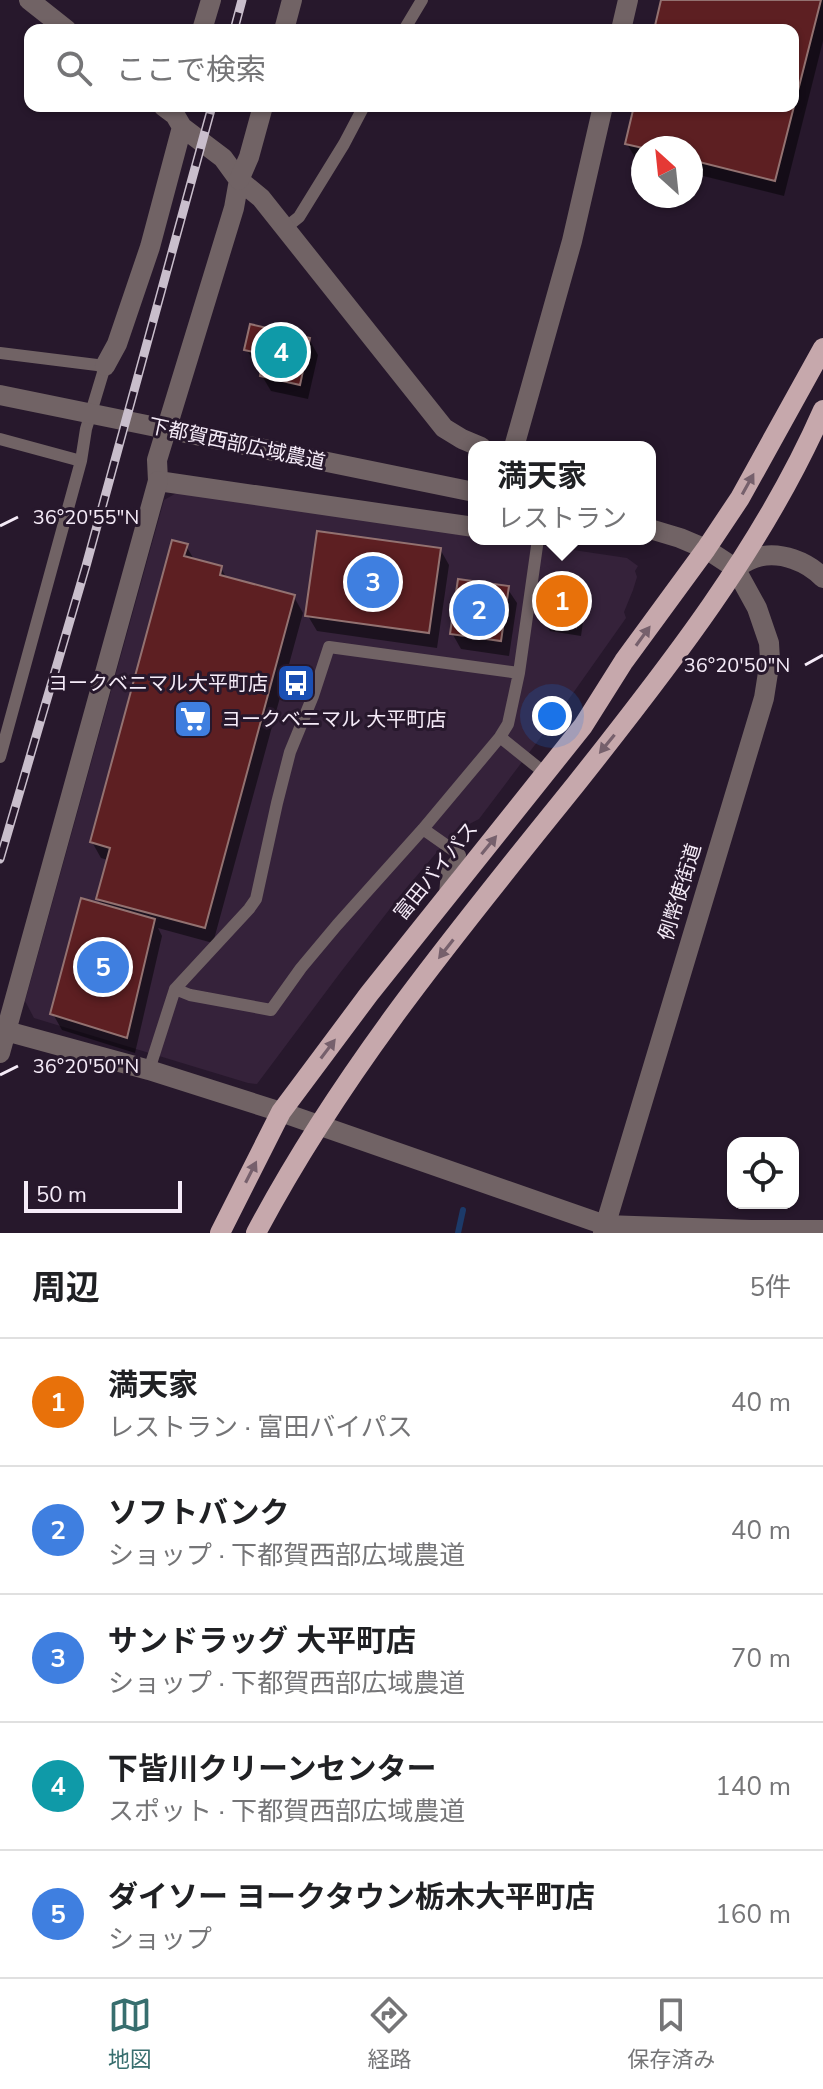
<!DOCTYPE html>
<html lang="ja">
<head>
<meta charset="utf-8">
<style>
	body { margin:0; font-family:"Nunito Sans","Noto Sans JP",sans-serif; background:#f6f6f6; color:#202124 }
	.controls { position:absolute; right:24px; bottom:24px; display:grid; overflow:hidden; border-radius:16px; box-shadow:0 2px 6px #0004 }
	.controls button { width:72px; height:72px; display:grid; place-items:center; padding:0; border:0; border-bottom:2px solid #e0e0e0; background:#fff; color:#202124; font:40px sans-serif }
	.compass { position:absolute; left:631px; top:136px; width:72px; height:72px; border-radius:50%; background:#fff; box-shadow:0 2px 6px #0004; rotate:333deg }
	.scale { position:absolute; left:24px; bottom:20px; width:158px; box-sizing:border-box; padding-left:8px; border:4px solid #f5ebf8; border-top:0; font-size:22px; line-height:28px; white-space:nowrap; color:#f5ebf8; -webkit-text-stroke:6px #27182c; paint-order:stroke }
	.you { position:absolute; left:552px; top:716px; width:28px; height:28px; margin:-20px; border:6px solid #fff; border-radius:50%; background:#1a73e8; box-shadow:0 0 0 12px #1a73e833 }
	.badge { display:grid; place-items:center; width:52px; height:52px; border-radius:50%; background:#376e6e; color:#fff; font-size:26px; font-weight:700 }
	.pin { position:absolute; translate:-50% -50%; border:4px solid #fff; box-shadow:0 2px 8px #0006 }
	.popup { position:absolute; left:468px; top:441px; width:188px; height:104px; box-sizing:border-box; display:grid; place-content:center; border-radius:16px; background:#fff; filter:drop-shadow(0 2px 6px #0005); font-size:26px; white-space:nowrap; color:#757577 }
	.popup b { font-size:30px; color:#202124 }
	.popup::after { content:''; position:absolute; left:50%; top:100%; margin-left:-16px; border:16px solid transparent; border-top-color:#fff }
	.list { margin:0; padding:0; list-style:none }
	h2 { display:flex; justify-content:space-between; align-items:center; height:104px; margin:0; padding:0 32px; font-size:34px }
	h2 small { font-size:26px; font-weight:400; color:#757577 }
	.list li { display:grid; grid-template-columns:52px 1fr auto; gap:24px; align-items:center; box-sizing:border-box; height:128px; padding:0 32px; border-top:2px solid #e0e0e0 }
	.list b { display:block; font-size:30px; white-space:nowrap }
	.list p { margin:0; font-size:26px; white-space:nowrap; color:#757577 }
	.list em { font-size:26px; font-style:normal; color:#757577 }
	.icon { flex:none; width:44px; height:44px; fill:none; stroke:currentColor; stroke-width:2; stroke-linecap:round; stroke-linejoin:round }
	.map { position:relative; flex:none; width:823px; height:1233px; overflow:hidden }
	.search { position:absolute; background:#fff; box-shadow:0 2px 6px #0004; left:24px; right:24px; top:24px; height:88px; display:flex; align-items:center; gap:20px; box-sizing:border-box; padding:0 28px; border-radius:16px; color:#757577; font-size:30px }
	.sheet { height:744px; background:#fff }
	nav { display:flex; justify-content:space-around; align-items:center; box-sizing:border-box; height:112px; border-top:2px solid #e0e0e0; background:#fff; font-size:22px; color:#757577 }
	nav a { display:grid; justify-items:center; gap:4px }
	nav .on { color:#376e6e }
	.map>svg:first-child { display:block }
</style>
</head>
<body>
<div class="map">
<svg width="823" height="1233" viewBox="0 0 823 1233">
	<rect width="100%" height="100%" fill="#27182c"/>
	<path fill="#35223a" d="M180 491 474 535V539H499L627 558 638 566 635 571 637 577 633 590 624 612 626 618 559 713 479 819 454 832 403 892 340 973 257 1084 248 1083 34 1018 25 1001 164 500Z"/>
	<path fill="#0007" d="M663 0H823V41L784 196 691 173V148H643V161L636 159 627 144 637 106H793V30H656Z
		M309 339 318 355 308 399 271 391 262 376 264 367 256 365 247 350Z
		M186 546 195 561 221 568 227 579 294 597 303 613 213 943 158 928 162 936 135 1053 62 1030 53 1014 102 906 98 899 108 860 101 858 92 842Z
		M440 549 449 565 437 648 317 631 308 616Z
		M581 583 587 593 581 636 550 631 544 621Z
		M507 588 517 603 509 656 461 649 452 633Z"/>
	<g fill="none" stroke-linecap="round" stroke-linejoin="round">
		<path stroke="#1c3a69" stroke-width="6" d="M458 1233 463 1210"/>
	</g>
	<path fill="#5d1f22" stroke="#937271" stroke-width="2" d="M661 0H821L775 181 691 160V148H643L625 144 634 106H793V30H654Z
		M250 324 310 338 300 385 260 376 264 354 244 350Z
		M317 531 441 548 429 633 305 616Z
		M172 540 188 544 184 556 222 566 220 575 295 595 205 928 96 899 110 848 90 842Z
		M548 577 582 581 576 627 542 622Z
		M458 579 509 586 501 641 450 634Z
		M81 898 155 919 127 1038 50 1014Z"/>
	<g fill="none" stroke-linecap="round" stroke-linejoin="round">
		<path stroke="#716365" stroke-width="12" d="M404 30 422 0
			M284 229 299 217 344 144 364 106
			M0 353 105 366 86 429 81 461 0 757
			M0 439 81 461
			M500 737 546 774
			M423 829 460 855 447 871 445 895
			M175 989 190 995 271 1010 301 968 337 925 423 829 500 737 508 724 519 673 538 539
			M149 1070 175 989 249 909 256 899 277 803 290 752 313 696 329 647 519 673"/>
		<path stroke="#716365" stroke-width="20" d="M29 0 67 30
			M202 30 211 0
			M621 30 628 0
			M163 106 175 115 182 127 223 158 239 180 261 198 444 428 462 439 481 447
			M239 180 234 208 157 460 158 481 474 527
			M105 366 117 344 150 247 182 127
			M514 447 572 241 603 106
			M735 568C742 564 750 559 758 557 781 551 808 562 823 578"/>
		<path stroke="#716365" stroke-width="20" d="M284 30 292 0
			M239 180 249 157 263 106
			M0 395 474 492
			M6 1031 149 1070 281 1112 605 1225 751 1230H823
			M0 1053 158 481
			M603 1233 764 698 770 660 769 643 757 608 735 568 706 549 680 538 650 529"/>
		<path stroke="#c6a8ac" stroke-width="20" d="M220 1233 281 1112 369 994 583 726 624 661 706 549 740 498 823 348
			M256 1233C342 1070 461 927 576 784 668 668 763 547 823 410"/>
		<defs>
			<path id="rail" d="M234 30 242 0
				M0 859 86 566 212 106"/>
		</defs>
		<use href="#rail" stroke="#c9becc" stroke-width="9"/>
		<use href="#rail" stroke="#27182c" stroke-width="6" stroke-dasharray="18" stroke-linecap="butt"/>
	</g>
	<defs><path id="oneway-solid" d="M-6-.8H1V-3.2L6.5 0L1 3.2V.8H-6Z" transform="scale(2)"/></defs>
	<g fill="#76606c">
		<use href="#oneway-solid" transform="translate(748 484) rotate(-61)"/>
		<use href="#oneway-solid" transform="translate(643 636) rotate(-54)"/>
		<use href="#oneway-solid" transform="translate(607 744) rotate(129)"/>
		<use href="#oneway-solid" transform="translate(489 845) rotate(-51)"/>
		<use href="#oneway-solid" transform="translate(446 949) rotate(128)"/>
		<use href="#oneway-solid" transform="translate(328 1049) rotate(-53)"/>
		<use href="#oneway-solid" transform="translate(251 1172) rotate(-63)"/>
	</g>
	<path fill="none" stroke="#f5ebf8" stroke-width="3" d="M0 526 18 517M805 665 823 655M0 1075 18 1066"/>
	<defs>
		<symbol id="bus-square" viewBox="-11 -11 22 22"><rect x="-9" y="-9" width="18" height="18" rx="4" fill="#1a4fb4" stroke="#27182c"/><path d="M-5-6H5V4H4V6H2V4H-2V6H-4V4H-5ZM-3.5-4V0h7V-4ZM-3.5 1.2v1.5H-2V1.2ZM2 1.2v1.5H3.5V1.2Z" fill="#fff"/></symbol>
		<symbol id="supermarket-square" viewBox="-11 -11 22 22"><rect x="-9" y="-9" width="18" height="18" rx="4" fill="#3f7fe0" stroke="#27182c"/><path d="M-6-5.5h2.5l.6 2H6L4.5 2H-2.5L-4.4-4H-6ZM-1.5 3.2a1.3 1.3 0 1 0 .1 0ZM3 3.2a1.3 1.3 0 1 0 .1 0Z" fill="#fff"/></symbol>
	</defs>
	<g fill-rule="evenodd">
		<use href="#bus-square" x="274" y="661" width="44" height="44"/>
		<use href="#supermarket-square" x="171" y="697" width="44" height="44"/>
	</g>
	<g text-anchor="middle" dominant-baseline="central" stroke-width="6" stroke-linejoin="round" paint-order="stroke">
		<g font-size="20" fill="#f5ebf8" stroke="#27182c">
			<text transform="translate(237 444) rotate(12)">下都賀西部広域農道</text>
			<text transform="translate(436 871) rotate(-51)">富田バイパス</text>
			<text transform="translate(680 892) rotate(-73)">例幣使街道</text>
		</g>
		<g font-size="20" fill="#f5ebf8" stroke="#27182c" text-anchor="end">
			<text x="268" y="683">ヨークベニマル大平町店</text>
			<text x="221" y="719" text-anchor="start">ヨークベニマル 大平町店</text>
		</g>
	</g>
	<g font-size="20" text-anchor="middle" fill="#f5ebf8" stroke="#27182c" stroke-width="6" stroke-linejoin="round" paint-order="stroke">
		<text x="86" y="524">36°20'55"N</text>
		<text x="737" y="672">36°20'50"N</text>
		<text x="86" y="1073">36°20'50"N</text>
	</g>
</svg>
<div class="controls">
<button><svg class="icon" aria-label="locate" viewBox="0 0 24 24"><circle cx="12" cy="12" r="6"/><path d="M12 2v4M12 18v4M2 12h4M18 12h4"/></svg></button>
</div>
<svg class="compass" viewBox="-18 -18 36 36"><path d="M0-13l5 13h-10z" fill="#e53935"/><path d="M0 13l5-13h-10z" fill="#757577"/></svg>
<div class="scale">50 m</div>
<div class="you"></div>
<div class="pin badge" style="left:562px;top:601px;background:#e8710a">1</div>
<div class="popup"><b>満天家</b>レストラン</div>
<div class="pin badge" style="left:479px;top:610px;background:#3f7fe0">2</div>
<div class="pin badge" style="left:373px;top:582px;background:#3f7fe0">3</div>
<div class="pin badge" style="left:281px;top:352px;background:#0f9aa8">4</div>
<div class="pin badge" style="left:103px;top:967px;background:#3f7fe0">5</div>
<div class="search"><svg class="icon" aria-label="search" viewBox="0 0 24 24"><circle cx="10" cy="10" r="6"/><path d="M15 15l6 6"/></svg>ここで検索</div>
</div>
<section class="sheet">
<h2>周辺<small>5件</small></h2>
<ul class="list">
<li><span class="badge" style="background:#e8710a">1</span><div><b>満天家</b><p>レストラン · 富田バイパス</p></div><em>40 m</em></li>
<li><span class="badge" style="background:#3f7fe0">2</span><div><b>ソフトバンク</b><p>ショップ · 下都賀西部広域農道</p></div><em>40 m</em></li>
<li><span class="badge" style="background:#3f7fe0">3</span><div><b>サンドラッグ 大平町店</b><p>ショップ · 下都賀西部広域農道</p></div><em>70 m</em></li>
<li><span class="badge" style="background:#0f9aa8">4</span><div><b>下皆川クリーンセンター</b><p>スポット · 下都賀西部広域農道</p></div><em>140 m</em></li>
<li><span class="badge" style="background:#3f7fe0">5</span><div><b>ダイソー ヨークタウン栃木大平町店</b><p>ショップ</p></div><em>160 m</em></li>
</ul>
</section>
<nav>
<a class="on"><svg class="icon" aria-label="map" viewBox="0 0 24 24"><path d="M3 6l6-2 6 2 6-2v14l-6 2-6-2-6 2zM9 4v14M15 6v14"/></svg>地図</a>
<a><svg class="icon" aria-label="directions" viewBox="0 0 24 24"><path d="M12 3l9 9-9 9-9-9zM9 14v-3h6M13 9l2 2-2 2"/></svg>経路</a>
<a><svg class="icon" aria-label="saved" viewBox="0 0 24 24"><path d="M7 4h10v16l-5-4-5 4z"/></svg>保存済み</a>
</nav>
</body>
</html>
